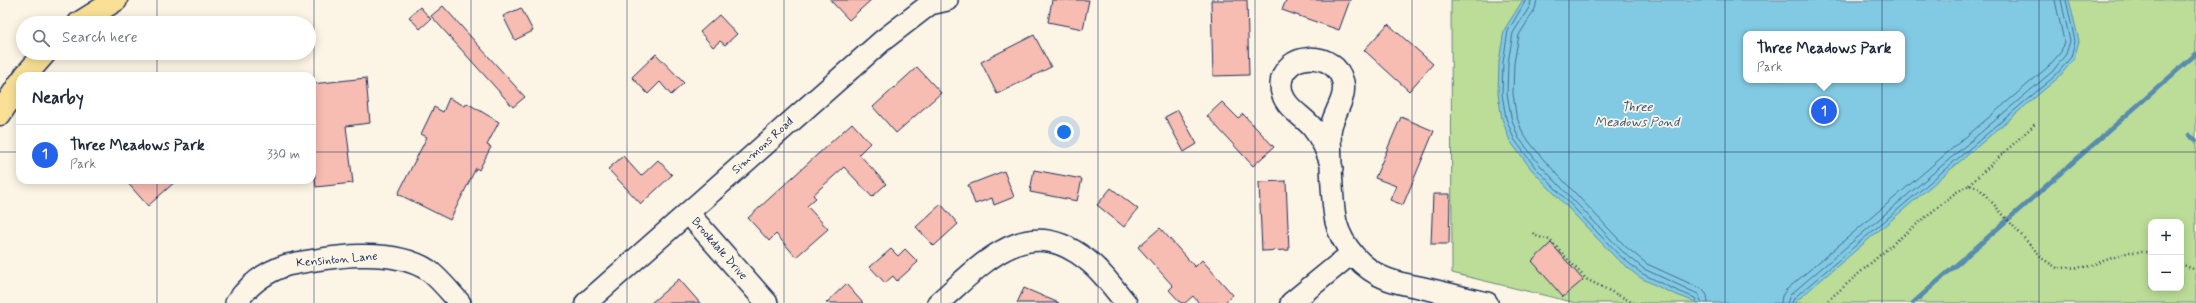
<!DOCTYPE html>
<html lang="en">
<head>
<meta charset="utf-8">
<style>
	body { margin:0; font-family:Mynerve,sans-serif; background:#f2f2f3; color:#1f2937 }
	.controls { position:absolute; right:12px; bottom:12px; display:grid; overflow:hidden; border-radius:8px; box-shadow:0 2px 10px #0003 }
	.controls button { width:36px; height:36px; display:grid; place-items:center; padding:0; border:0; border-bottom:1px solid #e0e1e3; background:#fff; color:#1f2937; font:20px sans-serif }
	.you { position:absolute; left:1064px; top:132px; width:14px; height:14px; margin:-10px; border:3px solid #fff; border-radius:50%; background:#1a73e8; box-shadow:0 0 0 6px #1a73e833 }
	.badge { display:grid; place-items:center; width:26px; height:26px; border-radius:50%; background:#2563eb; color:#fff; font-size:13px; font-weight:700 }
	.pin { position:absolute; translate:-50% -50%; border:2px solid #fff; box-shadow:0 1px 4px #0006 }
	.popup { position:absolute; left:1743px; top:31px; width:162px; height:52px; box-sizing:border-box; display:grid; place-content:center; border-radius:8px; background:#fff; filter:drop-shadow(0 1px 3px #0005); font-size:13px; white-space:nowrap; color:#747a83 }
	.popup b { font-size:15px; color:#1f2937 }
	.popup::after { content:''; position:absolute; left:50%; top:100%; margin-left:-8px; border:8px solid transparent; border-top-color:#fff }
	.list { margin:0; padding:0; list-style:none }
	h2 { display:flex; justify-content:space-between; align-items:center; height:52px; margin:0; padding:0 16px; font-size:17px }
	h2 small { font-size:13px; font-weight:400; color:#747a83 }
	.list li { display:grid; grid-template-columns:26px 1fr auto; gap:12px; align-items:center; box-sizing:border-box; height:60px; padding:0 16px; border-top:1px solid #e0e1e3 }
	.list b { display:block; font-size:15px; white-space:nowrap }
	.list p { margin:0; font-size:13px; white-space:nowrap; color:#747a83 }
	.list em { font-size:13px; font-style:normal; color:#747a83 }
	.icon { flex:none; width:22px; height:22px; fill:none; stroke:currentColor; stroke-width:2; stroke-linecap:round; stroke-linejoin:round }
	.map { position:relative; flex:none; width:2196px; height:303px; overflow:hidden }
	.search { position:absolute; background:#fff; box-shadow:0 2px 10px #0003; left:16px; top:16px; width:300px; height:44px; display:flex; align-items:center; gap:10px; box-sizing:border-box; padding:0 14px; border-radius:22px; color:#747a83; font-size:15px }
	.panel { position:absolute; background:#fff; box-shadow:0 2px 10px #0003; left:16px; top:72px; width:300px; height:112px; border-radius:12px }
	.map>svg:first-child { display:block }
</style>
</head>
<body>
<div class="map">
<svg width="2196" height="303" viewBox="0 0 2196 303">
	<rect width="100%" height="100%" fill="#fcf5e5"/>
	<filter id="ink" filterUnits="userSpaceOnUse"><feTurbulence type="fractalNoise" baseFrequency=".025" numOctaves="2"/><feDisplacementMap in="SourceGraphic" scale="8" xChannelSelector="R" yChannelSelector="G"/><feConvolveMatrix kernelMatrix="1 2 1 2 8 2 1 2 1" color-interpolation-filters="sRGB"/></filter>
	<g filter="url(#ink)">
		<path fill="#bbdd97" stroke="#6b867a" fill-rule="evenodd" d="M1451 0H2196V303H1576L1452 273ZM1746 34H1902V80H1746ZM2151 222H2181V288H2151Z"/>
		<path fill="#82cae3" stroke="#598cae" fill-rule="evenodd" d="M1523 0H2069L2079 41 2074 59 2059 77 1794 303H1698L1669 292 1639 277 1616 258 1532 170 1510 141 1502 119 1498 94 1499 62 1504 30ZM1746 34H1902V80H1746Z"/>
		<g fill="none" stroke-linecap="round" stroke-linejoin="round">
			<path stroke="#446d93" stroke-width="1" d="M1526 0 1508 31 1503 62 1502 94 1506 118 1514 139 1535 167 1619 255 1641 273 1671 288 1695 298 1697 303
				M1531 0 1530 6 1513 33 1508 63 1507 93 1511 117 1518 137 1539 164 1622 251 1644 269 1698 294 1702 303
				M1537 0 1535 9 1519 35 1514 63 1513 93 1516 115 1523 134 1544 160 1626 247 1647 264 1702 289 1707 295 1708 303
				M1781 303 1782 296 1786 290 2048 67 2061 52 2064 41 2055 0
				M1787 303 1790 295 2053 71 2066 54 2070 41 2061 0
				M1792 303 1794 298 2056 75 2071 57 2075 41 2066 0"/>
			<path stroke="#598cae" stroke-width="4.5" d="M2189 135 2196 140
				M1913 303 2196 54"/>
		</g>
		<path fill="#f7bcb2" stroke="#1b2f5e" d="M830 0H871L849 20Z
			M1052 0H1089L1083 29 1048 22Z
			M1211 0H1247L1249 75 1213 76Z
			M1286 0H1350L1339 30 1282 10Z
			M443 6 525 97 513 107 431 16Z
			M420 7 431 19 420 29 409 17Z
			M521 8 533 31 515 40 503 16Z
			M719 15 737 34 725 45 720 41 713 47 700 32Z
			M1388 24 1433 64 1409 91 1364 50Z
			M1034 35 1051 67 997 94 981 62Z
			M656 54 684 83 671 95 660 82 648 94 632 77Z
			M917 67 941 93 896 133 873 107Z
			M366 78 370 123 346 126 353 183 316 187 312 148V84Z
			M449 98 465 106 467 103 499 122 487 145 491 147 479 170 476 168 450 220 398 194 427 137 421 134 434 107 443 112Z
			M1222 102 1238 118 1243 114 1274 147 1253 166 1207 116Z
			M1178 110 1197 144 1184 152 1165 117Z
			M1401 117 1434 131 1403 205 1390 200 1396 186 1375 178Z
			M852 123 870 143 859 154 886 184 872 197 844 167 813 195 816 198 807 206 828 229 796 257 776 234 769 241 748 218Z
			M623 156 641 176 658 160 672 175 641 204 608 169Z
			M1034 170 1082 179 1077 201 1030 192Z
			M1004 171 1014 197 994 205 992 198 975 204 968 185Z
			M125 180H177L148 206Z
			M1286 181 1289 250 1262 251 1259 182Z
			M1111 188 1138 209 1124 227 1097 205Z
			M1433 194H1450L1449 244H1431Z
			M941 204 958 224 934 246 916 227Z
			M1160 228 1195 267 1202 260 1233 295 1224 303H1199L1193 296 1185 303H1181L1169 290 1173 286 1138 247Z
			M1551 243 1583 280 1563 297 1532 261Z
			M891 249 898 256 905 249 918 262 897 281 893 276 885 283 870 267Z
			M679 279 700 303H651Z
			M846 284 863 303H826Z
			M1024 288 1059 303H1017Z"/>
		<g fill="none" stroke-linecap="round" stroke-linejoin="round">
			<defs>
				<path id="minor" d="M1332 168C1328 153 1322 139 1312 127 1301 114 1281 106 1281 85 1282 51 1335 49 1343 82 1347 101 1330 116 1330 134 1331 158 1331 200 1336 222 1342 246 1363 270 1387 279 1397 283 1408 285 1419 287 1442 292 1464 298 1487 303
					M688 213 767 303
					M236 303C249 284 265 272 287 265 328 257 391 246 428 270 440 279 450 292 460 303
					M586 303 882 41 930 4 947 0
					M938 303C983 264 1026 211 1087 260 1102 271 1114 289 1126 303
					M1291 303 1352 253"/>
				<path id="highway" d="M79 23 116 0
					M25 76 45 53
					M0 114 20 83"/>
			</defs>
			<use href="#minor" stroke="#1b2f5e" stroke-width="24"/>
			<use href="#highway" stroke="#1b2f5e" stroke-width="25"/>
			<path stroke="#1b2f5e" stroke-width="2.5" stroke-dasharray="1 3" stroke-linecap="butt" d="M1969 185 2035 124
				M1534 233 1536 236 1550 240 1586 279 1634 303
				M2181 264 2196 270
				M1825 303 1895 242 1955 193 1969 185 1979 188 2043 259 2057 268 2086 267 2129 252H2151"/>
			<use href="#minor" stroke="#fcf5e5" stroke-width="21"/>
			<use href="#highway" stroke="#f9e096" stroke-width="22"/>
		</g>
	</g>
	<path fill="none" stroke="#1b2f5e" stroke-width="1" stroke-opacity="0.55" d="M157 0V23M314 0V303M471 0V303M627 0V303M784 0V303M941 0V303M1098 0V303M1255 0V303M1412 0V303M1569 0V303M1725 0V303M1882 0V303M2039 0V303M157 53V76M0 152H20M312 152H2196M157 180V303"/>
	<g text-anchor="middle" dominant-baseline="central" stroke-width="3.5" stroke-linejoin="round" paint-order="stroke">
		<g font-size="12" fill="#1b2f5e" stroke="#fcf5e5">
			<text transform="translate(763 146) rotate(-42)">Simmons Road</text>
			<text transform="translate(719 249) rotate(49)">Brookdale Drive</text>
			<text transform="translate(337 260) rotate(-5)">Kensinton Lane</text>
		</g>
		<g font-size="13" font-style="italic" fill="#35567f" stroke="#fcf5e5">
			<text x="1637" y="107">Three<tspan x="1637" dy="15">Meadows Pond</tspan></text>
		</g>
	</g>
</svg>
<div class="controls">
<button>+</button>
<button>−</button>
</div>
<div class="you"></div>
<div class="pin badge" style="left:1824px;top:111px">1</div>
<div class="popup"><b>Three Meadows Park</b>Park</div>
<div class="search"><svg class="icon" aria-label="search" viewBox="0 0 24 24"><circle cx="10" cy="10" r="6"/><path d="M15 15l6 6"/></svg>Search here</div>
<section class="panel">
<h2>Nearby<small></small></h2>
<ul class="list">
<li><span class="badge">1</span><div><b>Three Meadows Park</b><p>Park</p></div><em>330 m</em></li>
</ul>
</section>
</div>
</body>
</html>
